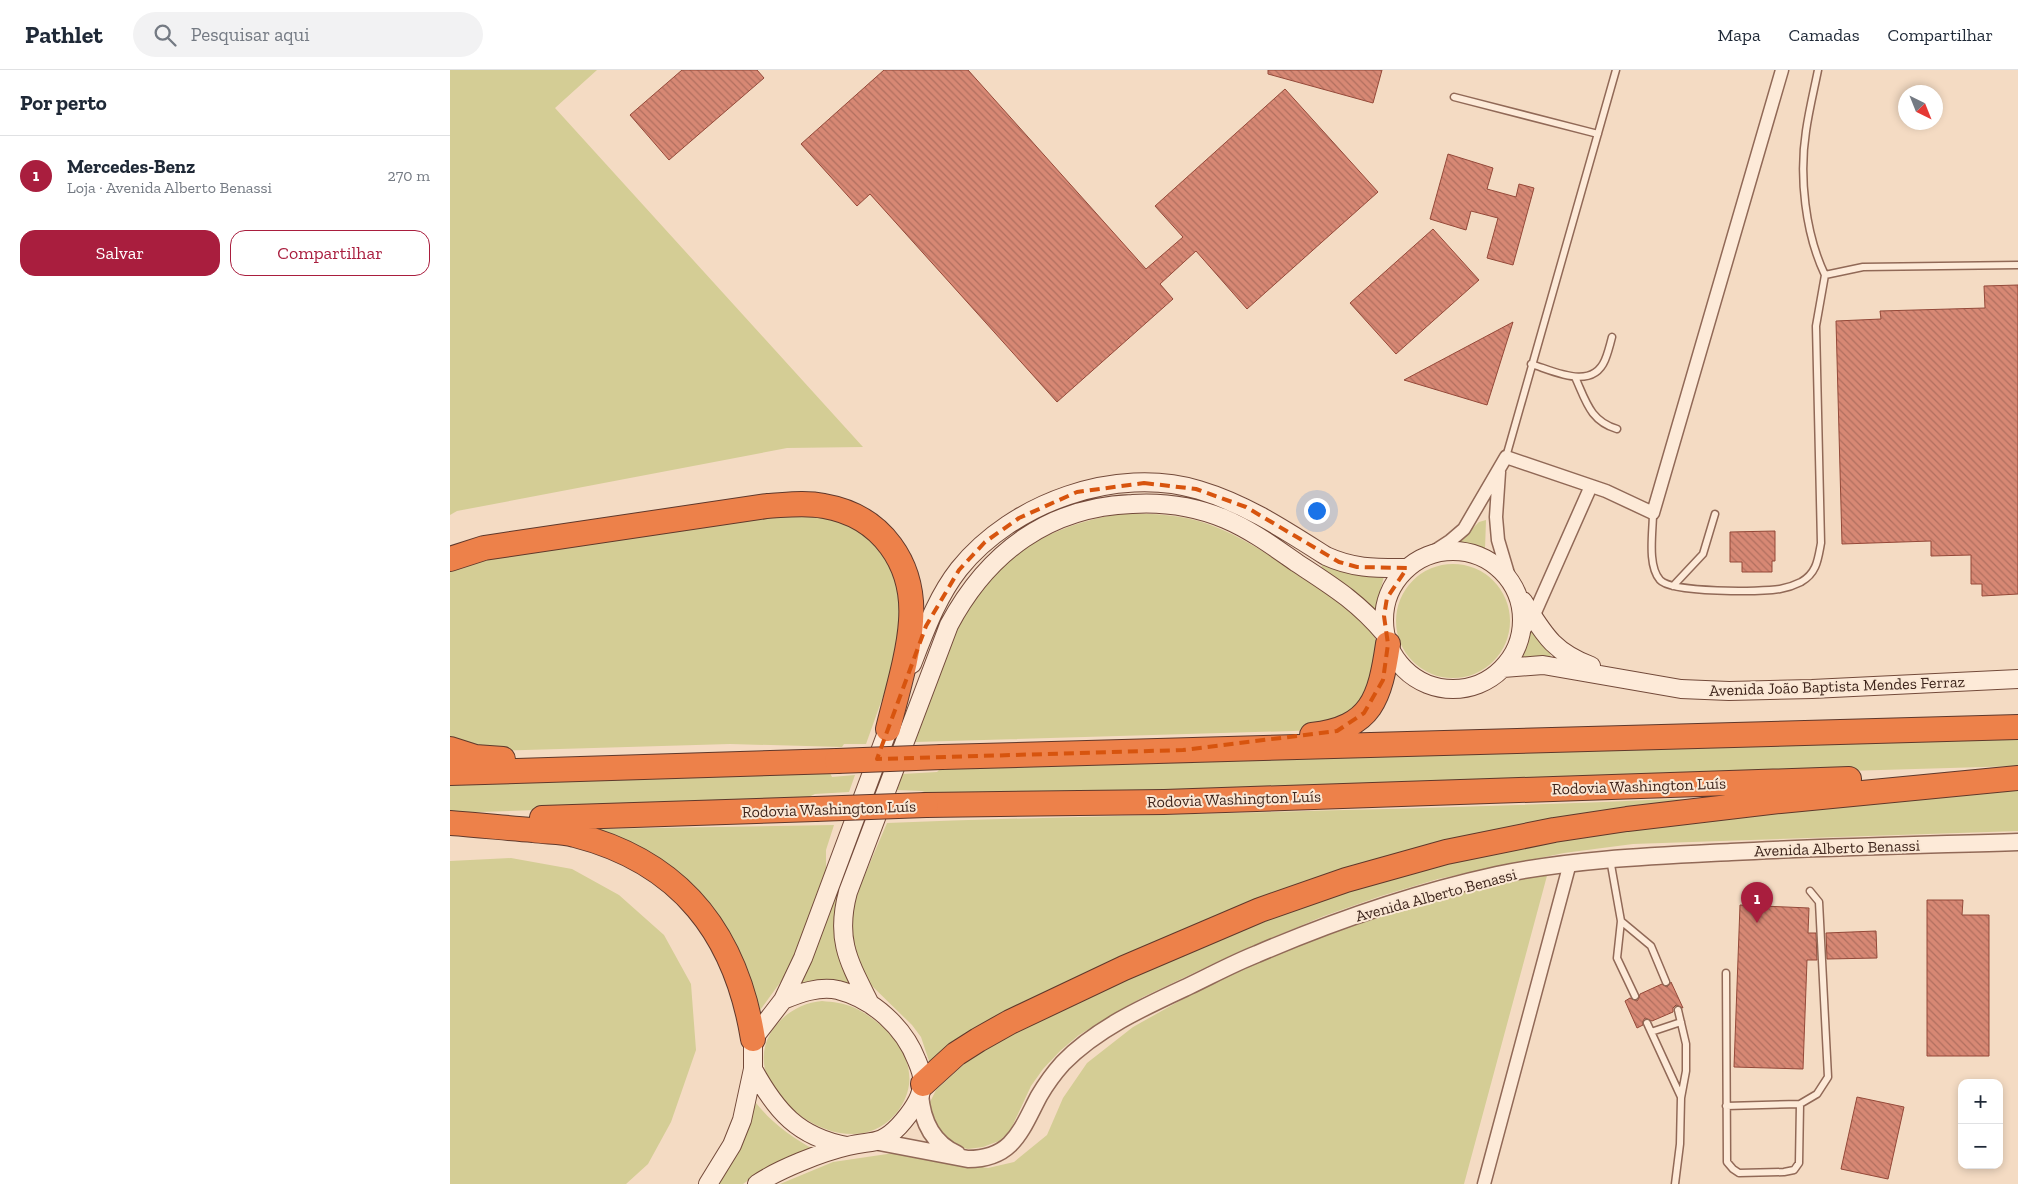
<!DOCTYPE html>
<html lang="pt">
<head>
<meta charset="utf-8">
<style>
	body { margin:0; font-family:"Zilla Slab",serif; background:#f2f2f3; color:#1f2937 }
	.controls { position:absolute; right:15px; bottom:15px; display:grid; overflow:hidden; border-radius:10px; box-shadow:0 2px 8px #0003 }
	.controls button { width:45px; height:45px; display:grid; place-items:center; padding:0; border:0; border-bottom:1px solid #e0e1e3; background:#fff; color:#1f2937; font:25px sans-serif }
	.compass { position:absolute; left:1448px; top:15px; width:45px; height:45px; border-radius:50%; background:#fff; box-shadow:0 2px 8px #0003; rotate:137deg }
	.you { position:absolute; left:866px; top:440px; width:18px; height:18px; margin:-12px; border:4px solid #fff; border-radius:50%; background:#1a73e8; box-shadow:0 0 0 8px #1a73e833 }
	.badge { display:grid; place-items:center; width:32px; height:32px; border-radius:50%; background:#a91e3e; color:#fff; font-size:16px; font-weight:700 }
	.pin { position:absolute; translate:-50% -41px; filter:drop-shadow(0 1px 2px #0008) }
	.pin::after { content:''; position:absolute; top:26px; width:18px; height:15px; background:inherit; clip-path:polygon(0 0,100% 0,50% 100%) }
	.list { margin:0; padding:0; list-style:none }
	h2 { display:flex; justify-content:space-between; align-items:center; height:65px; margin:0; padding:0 20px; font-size:21px }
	h2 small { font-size:16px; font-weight:400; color:#747a83 }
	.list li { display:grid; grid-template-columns:32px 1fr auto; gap:15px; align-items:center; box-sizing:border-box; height:80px; padding:0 20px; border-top:1px solid #e0e1e3 }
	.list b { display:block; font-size:19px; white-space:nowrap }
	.list p { margin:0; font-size:16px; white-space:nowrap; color:#747a83 }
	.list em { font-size:16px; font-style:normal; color:#747a83 }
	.actions { display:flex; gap:10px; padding:15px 20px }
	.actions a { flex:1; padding:11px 0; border:1px solid #a91e3e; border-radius:15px; text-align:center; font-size:18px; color:#a91e3e }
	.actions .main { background:#a91e3e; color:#fff }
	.icon { flex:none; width:28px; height:28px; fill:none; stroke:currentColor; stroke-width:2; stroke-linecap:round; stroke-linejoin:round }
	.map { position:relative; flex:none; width:1568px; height:1114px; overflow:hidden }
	header { display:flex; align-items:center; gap:30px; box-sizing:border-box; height:70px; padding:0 25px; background:#fff; border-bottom:1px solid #e0e1e3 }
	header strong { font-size:24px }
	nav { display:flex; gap:28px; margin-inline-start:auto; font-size:18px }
	.search { width:350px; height:45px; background:#f2f2f3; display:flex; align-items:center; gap:12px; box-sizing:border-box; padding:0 18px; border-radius:28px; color:#747a83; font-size:19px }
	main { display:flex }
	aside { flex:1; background:#fff }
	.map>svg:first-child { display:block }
</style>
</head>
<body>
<header>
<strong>Pathlet</strong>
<div class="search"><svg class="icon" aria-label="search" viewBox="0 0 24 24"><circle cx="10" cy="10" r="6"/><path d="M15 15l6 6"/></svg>Pesquisar aqui</div>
<nav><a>Mapa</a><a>Camadas</a><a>Compartilhar</a></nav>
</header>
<main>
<aside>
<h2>Por perto<small></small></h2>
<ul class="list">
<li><span class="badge">1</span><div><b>Mercedes-Benz</b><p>Loja · Avenida Alberto Benassi</p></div><em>270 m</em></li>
</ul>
<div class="actions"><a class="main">Salvar</a><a>Compartilhar</a></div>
</aside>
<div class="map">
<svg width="1568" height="1114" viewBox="0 0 1568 1114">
	<defs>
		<pattern id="building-back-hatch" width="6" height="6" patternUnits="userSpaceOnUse" patternTransform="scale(1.25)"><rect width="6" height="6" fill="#d78874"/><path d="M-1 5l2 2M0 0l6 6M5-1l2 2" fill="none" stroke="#b06f5f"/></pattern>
	</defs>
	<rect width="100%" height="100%" fill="#f4dbc3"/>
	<path fill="#d4cd95" d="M0 0H147L105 38 413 377 337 378 7 441 0 445Z
		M367 440 428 471 452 513 451 576 416 674H394L392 677 280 674 40 681 0 669V498L14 490Z
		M675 443C703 444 731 444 758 454 792 466 823 488 853 507 875 521 906 534 920 556 937 583 920 614 910 639L861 660 843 661 465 672C479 633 492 581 511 547 548 483 604 454 675 443Z
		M1036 450 1035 480 1008 473 1029 452Z
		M946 551a57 57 0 1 1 114 0a57 57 0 1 1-114 0Z
		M872 494C892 503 911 507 934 506L925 543 913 529 871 499Z
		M1081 561 1100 581 1101 590 1072 588 1078 574Z
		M1568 665V696L489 727 472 721 447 720 452 704 487 702 493 696Z
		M379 701 382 707 405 705 399 722 365 724 350 731 0 743V711Z
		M1568 718V761L1183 774 1114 783 988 809 931 826 874 846 788 882 693 927 657 948 629 965 611 980 593 999 581 1016 560 1061 549 1071 533 1077 518 1079 504 1076 493 1069 481 1046 480 1032 486 1020 523 986 539 976 597 946 776 861 932 806 1149 757Z
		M1221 729H1259L930 794 481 997 471 967 462 955 421 915 413 901 402 868V835L437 753C699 743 960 741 1221 729Z
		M412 754H419L390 825 400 914 376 910 347 914Z
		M384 755 376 780V803L341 892 332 910 305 947 284 881 145 759Z
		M61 788 122 799 169 825 214 865 241 914 246 980 221 1052 198 1094 176 1114H0V791Z
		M1098 802 1014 1114H330L383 1092 444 1083 538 1098 564 1092 597 1065 613 1028 637 993 683 957 783 901 936 838 1032 813Z
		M372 931C383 932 394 933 405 938 441 956 477 997 450 1038 442 1050 429 1060 414 1063 378 1070 337 1043 320 1012 299 973 334 934 372 931Z
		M306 1033C323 1054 341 1067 365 1080L306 1105 293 1114H268L296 1061Z"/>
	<path fill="url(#building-back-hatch)" stroke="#944939" d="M232 0H307L314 8 219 90 180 45Z
		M434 0H518L696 199 733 167 705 136 835 19 928 122 797 239 746 181 710 214 723 229 607 332 420 124 407 136 351 74Z
		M818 0H932L923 33 818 4Z
		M998 84 1043 98 1037 119 1066 127 1069 114 1084 118 1063 195 1037 188 1048 148 1021 141 1016 160 980 149Z
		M983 159 1029 210 946 284 900 233Z
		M1568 215V524L1532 526V514H1521V485L1481 486V471L1392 474 1386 251 1431 249 1430 241 1535 238 1534 216Z
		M1063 252 1037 335 954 310Z
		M1325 461V491H1322V502H1292V492H1280V462Z
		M1477 830H1513L1512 845H1539V986H1477Z
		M1290 835 1359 838 1358 863H1366L1367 890H1357L1353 999 1284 997Z
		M1426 861 1427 888 1377 889 1376 863Z
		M1221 912 1233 938 1226 935 1223 938V942L1202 951 1195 948 1193 951V955L1187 958 1175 931 1180 928 1187 931 1189 928 1190 924 1212 914 1217 917Z
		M1407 1027 1454 1037 1438 1109 1391 1099Z"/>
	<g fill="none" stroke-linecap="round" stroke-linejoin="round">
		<defs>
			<path id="service" d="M1368 0C1364 20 1359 40 1356 61 1349 106 1355 163 1375 205
				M1004 27 1148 64
				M1081 294C1104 301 1142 321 1155 290 1158 283 1160 275 1162 267
				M1125 307C1136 331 1140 351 1167 359
				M1056 387 1166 0
				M1203 443C1203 462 1197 495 1210 510 1221 523 1311 522 1330 519 1336 518 1345 515 1351 512 1367 503 1368 489 1371 473L1366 256 1375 205 1413 197 1568 195
				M1223 516 1253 484 1265 444
				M1160 789 1171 851 1167 888 1185 926
				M1171 851 1201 876 1216 912
				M1276 903 1277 1092 1283 1099 1289 1103 1334 1102 1344 1100 1349 1093 1350 1034
				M1197 953 1231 1027
				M1201 962 1231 952
				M1276 1036 1350 1034 1367 1024 1378 1007 1369 832 1360 821
				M1225 1114 1230 1074 1231 1028 1236 1001V974L1228 940"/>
			<path id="minor" d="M1049 402 1046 447 1048 470 1059 507
				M977 486 1000 471 1014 459 1056 387 1156 421 1203 443 1332 0
				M1072 563 1083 547 1141 416
				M1034 1114 1120 793"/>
			<path id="tertiary" d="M470 1024C472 1051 482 1073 507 1084
				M429 1072 518 1089C563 1089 571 1060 589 1026 596 1014 604 1003 613 993 647 958 696 936 739 916 762 905 784 893 807 884 884 851 965 823 1047 805 1124 789 1202 786 1281 782 1377 777 1472 775 1568 772"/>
			<path id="secondary" d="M934 550a69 69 0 1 1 138 0a69 69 0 1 1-138 0Z
				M1073 531C1094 564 1102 581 1141 596
				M462 594C475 561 487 527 509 499 562 433 666 395 749 420 796 434 835 460 876 486 904 499 927 498 957 498
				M1053 598 1093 595 1231 619 1279 621 1362 619 1568 609
				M420 934C399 892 385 870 398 822L499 555C538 482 599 437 682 434 714 432 746 437 775 449 801 460 824 477 847 493 882 516 907 531 935 564
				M303 999C326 1041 348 1067 397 1076
				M258 1114 282 1075 292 1050 303 999V969L333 930 353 888 442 649
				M307 1114C329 1099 372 1082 398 1076 422 1070 430 1076 449 1056 459 1045 470 1031 472 1017 474 1009 470 998 467 991 454 957 423 929 388 920 369 916 350 923 333 930"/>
			<path id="motorway" d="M0 489 34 478 317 436C336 435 355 432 374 436 432 446 465 494 461 551 459 584 446 626 438 659
				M862 665C922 658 930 628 938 574
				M0 679 25 687 53 689
				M492 687 1568 657
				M0 703 387 691
				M476 735 714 732 1399 709
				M92 748 365 739
				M0 753C28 755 56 758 83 760 97 762 112 761 125 765 231 792 286 864 303 969
				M473 1014 506 984 528 970 560 952 674 898 810 840 896 810 996 782 1104 760 1177 749 1330 731 1568 708"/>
		</defs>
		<use href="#service" stroke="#916957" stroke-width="9"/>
		<use href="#minor" stroke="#916957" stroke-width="15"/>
		<use href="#tertiary" stroke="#916957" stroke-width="19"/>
		<use href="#secondary" stroke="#734a3a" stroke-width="20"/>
		<use href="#motorway" stroke="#5f382b" stroke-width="26"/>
		<use href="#service" stroke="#fdead8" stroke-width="6"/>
		<use href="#minor" stroke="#fdead8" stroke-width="12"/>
		<use href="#tertiary" stroke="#fdead8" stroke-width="16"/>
		<use href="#secondary" stroke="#fdead8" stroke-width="18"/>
		<use href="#motorway" stroke="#ed814a" stroke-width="24"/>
		<defs>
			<path id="motorway-bridge" d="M387 691 492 687
				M365 739 476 735"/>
		</defs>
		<use href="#motorway-bridge" stroke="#5f382b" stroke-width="26" stroke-linecap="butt"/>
		<use href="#motorway-bridge" stroke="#ed814a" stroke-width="24"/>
	</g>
	<path fill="none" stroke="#d7540e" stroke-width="4" stroke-dasharray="10 6" stroke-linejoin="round" d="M694 413 746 419 796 437 889 492 907 497 957 498 937 528 934 546 938 574 933 610 914 643 887 661 733 680 427 689 476 556 509 500 535 472 569 448 627 422Z"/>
	<g text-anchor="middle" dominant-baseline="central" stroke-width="4" stroke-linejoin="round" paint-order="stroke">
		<g font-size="16" fill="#3f261d" stroke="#fae7d4">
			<text transform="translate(1387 616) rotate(-2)">Avenida João Baptista Mendes Ferraz</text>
			<text transform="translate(1189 716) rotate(-2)">Rodovia Washington Luís</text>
			<text transform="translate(784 729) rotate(-2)">Rodovia Washington Luís</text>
			<text transform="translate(379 739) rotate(-2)">Rodovia Washington Luís</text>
			<text transform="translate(1387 778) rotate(-2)">Avenida Alberto Benassi</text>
			<text transform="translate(986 825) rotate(-15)">Avenida Alberto Benassi</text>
		</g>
	</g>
</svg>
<div class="controls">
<button>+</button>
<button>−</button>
</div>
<svg class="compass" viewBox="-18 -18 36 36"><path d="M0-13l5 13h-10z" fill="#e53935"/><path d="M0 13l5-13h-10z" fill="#747a83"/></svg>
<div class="you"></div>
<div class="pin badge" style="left:1307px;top:853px">1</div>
</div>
</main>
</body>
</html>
